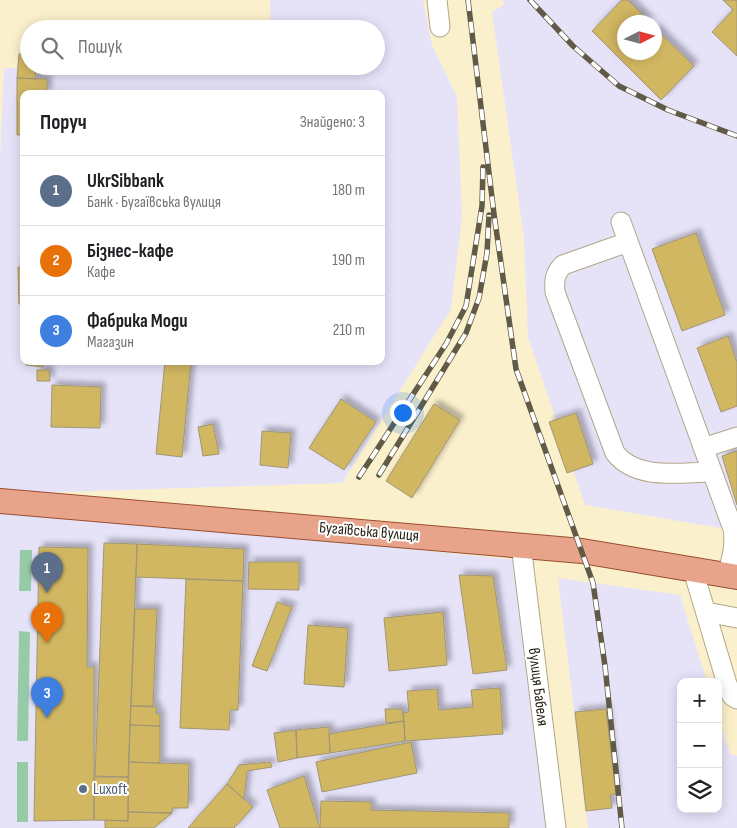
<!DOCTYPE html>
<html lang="uk">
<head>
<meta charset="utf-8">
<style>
	body { margin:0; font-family:"Sofia Sans Condensed",sans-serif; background:#f6f6f6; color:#202124 }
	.controls { position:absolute; right:15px; bottom:15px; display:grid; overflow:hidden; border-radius:10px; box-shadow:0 2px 12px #0003 }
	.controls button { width:45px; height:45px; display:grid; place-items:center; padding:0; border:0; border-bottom:1px solid #e0e0e0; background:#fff; color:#202124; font:25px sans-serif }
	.compass { position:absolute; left:617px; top:15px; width:45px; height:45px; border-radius:50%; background:#fff; box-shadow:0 2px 12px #0003; rotate:84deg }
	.you { position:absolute; left:402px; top:412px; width:18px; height:18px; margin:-12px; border:4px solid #fff; border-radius:50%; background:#1a73e8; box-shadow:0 0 0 8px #1a73e833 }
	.badge { display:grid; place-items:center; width:32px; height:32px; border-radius:50%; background:#7c3aed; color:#fff; font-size:16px; font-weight:700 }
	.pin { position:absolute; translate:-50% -41px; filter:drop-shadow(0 1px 2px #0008) }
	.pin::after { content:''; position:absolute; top:26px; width:18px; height:15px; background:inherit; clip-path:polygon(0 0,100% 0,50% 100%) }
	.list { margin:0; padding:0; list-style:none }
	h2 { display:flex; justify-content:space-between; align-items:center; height:65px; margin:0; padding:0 20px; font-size:21px }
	h2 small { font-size:16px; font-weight:400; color:#757577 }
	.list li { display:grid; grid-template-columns:32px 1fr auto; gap:15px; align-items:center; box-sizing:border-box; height:70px; padding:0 20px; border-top:1px solid #e0e0e0 }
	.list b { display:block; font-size:19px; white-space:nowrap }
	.list p { margin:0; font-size:16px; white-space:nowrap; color:#757577 }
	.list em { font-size:16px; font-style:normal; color:#757577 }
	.icon { flex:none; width:28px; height:28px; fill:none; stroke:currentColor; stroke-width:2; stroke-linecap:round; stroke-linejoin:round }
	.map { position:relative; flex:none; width:737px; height:828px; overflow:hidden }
	.search { position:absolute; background:#fff; box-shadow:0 2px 12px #0003; left:20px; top:20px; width:365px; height:55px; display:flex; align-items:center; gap:12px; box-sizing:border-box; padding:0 18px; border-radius:28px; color:#757577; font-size:19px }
	.panel { position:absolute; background:#fff; box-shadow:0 2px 12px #0003; left:20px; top:90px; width:365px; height:275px; border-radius:10px }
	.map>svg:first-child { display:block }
</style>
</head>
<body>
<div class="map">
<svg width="737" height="828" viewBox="0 0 737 828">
	<defs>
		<filter id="shadow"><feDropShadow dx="4.5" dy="-4.5" stdDeviation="2.5" flood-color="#0004"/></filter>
	</defs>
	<rect width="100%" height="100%" fill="#fbf0cc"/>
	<path fill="#e6e3f9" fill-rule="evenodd" d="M270 0H423L432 45 457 97 462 216 451 309 342 483 0 494V159L4 68H196L273 72V66H376V29H271ZM24 94H381V361H24Z
		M503 0H737V531L585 505 528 337 524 238 492 12 504 5ZM624 22H654V52H624Z
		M0 507 517 560 549 828H0Z
		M558 578 680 595 707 682H681V809H718V717L730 754 737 756V828H588Z"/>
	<path fill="#97cba8" d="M20 550H32L31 591H19Z
		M19 631 30 632 28 741H17Z
		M17 762H28V822H17Z"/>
	<path fill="#d2b763" stroke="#a09675" filter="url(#shadow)" d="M622 0H628L650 22H624V52H654V27L694 66 661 100 592 31Z
		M723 0H737V56L712 32 733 10Z
		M19 54H29V66H35L36 79 17 78Z
		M143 66H196V68L143 69Z
		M17 78 47 79V94H24V135H17Z
		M696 233 725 315 682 331 652 249Z
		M18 267H24V304H19Z
		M728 336 737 362V406L721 412 697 348Z
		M26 361H43V367L26 365Z
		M165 361H191L182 457 156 454Z
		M37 370H49L50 381H37Z
		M52 385 101 387 100 428 51 427Z
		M341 399 376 422 344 470 309 448Z
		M434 404 460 420 412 498 386 481Z
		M576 413 593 464 567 473 549 422Z
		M213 424 219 454 203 456 198 427Z
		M262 431 291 433 288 468 260 465Z
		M737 451V505L722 456Z
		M104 543 137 544 128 777 95 776Z
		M137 544 244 549 243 581 136 577Z
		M39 547 88 548 87 667H94V820L34 821Z
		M249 562H299V590L248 589Z
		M459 575 493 576 507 670 473 674Z
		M186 579 243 581 238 710H230L229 730 180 728Z
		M277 602 292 607 267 671 252 666Z
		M135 609H157L153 706H131Z
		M443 612 447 665 389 671 384 618Z
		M308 625 348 628 344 687 304 684Z
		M500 688 503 734 405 741 403 713 409 712 407 691 437 689 439 710 473 707 471 690Z
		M131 706 157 707 156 714H160V726L130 725Z
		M385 709H402L404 721 386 723Z
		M606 709 616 794 610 795 612 808 586 811 575 712Z
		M404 721 405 741 330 753 329 734Z
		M130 725 160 726V763L129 762Z
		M329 727 330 753 297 758 296 730Z
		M296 730 297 758 278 762 274 733Z
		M411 742 417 773 322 792 316 762Z
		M129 762 189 764 188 808H172V813L128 812Z
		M270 762 272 767 247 771 244 799 227 784 239 765Z
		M304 776 320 828H280L267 790Z
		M94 777H128V821L94 820Z
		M227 784 253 807 234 828H188Z
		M321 801 371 802V810L509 813V828H320Z
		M128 812 172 813 154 828H105V820L128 821Z"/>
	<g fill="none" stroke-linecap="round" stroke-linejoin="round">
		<defs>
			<path id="minor" d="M437 0 440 27
				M621 222 733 529C736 546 731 560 727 576
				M628 242 563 265C555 273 554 280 555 292L615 453C637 481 680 472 712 472
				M703 448 737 437
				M521 545 556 828
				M693 570 727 684 732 696 737 699
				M706 612 737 618"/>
			<path id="major" d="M0 501 582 551 737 577"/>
		</defs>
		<use href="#minor" stroke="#b2a785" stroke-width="21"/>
		<use href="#major" stroke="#994e2f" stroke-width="26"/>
		<use href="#minor" stroke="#fff" stroke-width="19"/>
		<use href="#major" stroke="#e8a48b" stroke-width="24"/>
		<defs>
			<path id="rail" d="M468 0 494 214 516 369 593 583 605 666 622 828
				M530 0 573 46 619 86 668 110 737 136
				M379 475 466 333 479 298 487 253 489 215
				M359 477 446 344 466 306 482 206 483 167"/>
		</defs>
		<use href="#rail" stroke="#605a46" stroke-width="5.5"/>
		<use href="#rail" stroke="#fff" stroke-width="4" stroke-dasharray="11" stroke-linecap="butt"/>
	</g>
	<circle fill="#5c6f8a" stroke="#fff" stroke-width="2" cx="83" cy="789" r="5"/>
	<g text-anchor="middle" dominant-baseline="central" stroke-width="4" stroke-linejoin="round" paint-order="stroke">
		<g font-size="16" fill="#231f12" stroke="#fff">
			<text transform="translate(369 532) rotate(5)">Бугаївська вулиця</text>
			<text transform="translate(538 687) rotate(83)">вулиця Бабеля</text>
		</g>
		<g font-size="16" fill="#4e5e75" stroke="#fff" text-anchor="start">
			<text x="93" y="789">Luxoft</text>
		</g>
	</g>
</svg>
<div class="controls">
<button>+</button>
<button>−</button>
<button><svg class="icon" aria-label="layers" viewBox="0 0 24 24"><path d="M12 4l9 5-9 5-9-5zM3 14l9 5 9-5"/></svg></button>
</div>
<svg class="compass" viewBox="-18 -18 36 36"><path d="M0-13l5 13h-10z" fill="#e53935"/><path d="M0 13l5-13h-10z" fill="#757577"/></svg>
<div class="you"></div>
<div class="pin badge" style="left:47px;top:593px;background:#5c6f8a">1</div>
<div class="pin badge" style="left:47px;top:643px;background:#e8710a">2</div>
<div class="pin badge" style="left:47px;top:718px;background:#3f7fe0">3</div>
<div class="search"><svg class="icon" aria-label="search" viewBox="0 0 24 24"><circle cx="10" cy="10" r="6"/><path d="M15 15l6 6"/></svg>Пошук</div>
<section class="panel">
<h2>Поруч<small>Знайдено: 3</small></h2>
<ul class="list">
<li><span class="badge" style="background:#5c6f8a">1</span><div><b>UkrSibbank</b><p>Банк · Бугаївська вулиця</p></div><em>180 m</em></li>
<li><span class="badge" style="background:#e8710a">2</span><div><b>Бізнес-кафе</b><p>Кафе</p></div><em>190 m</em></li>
<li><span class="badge" style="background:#3f7fe0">3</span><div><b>Фабрика Моди</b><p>Магазин</p></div><em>210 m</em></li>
</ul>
</section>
</div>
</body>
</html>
